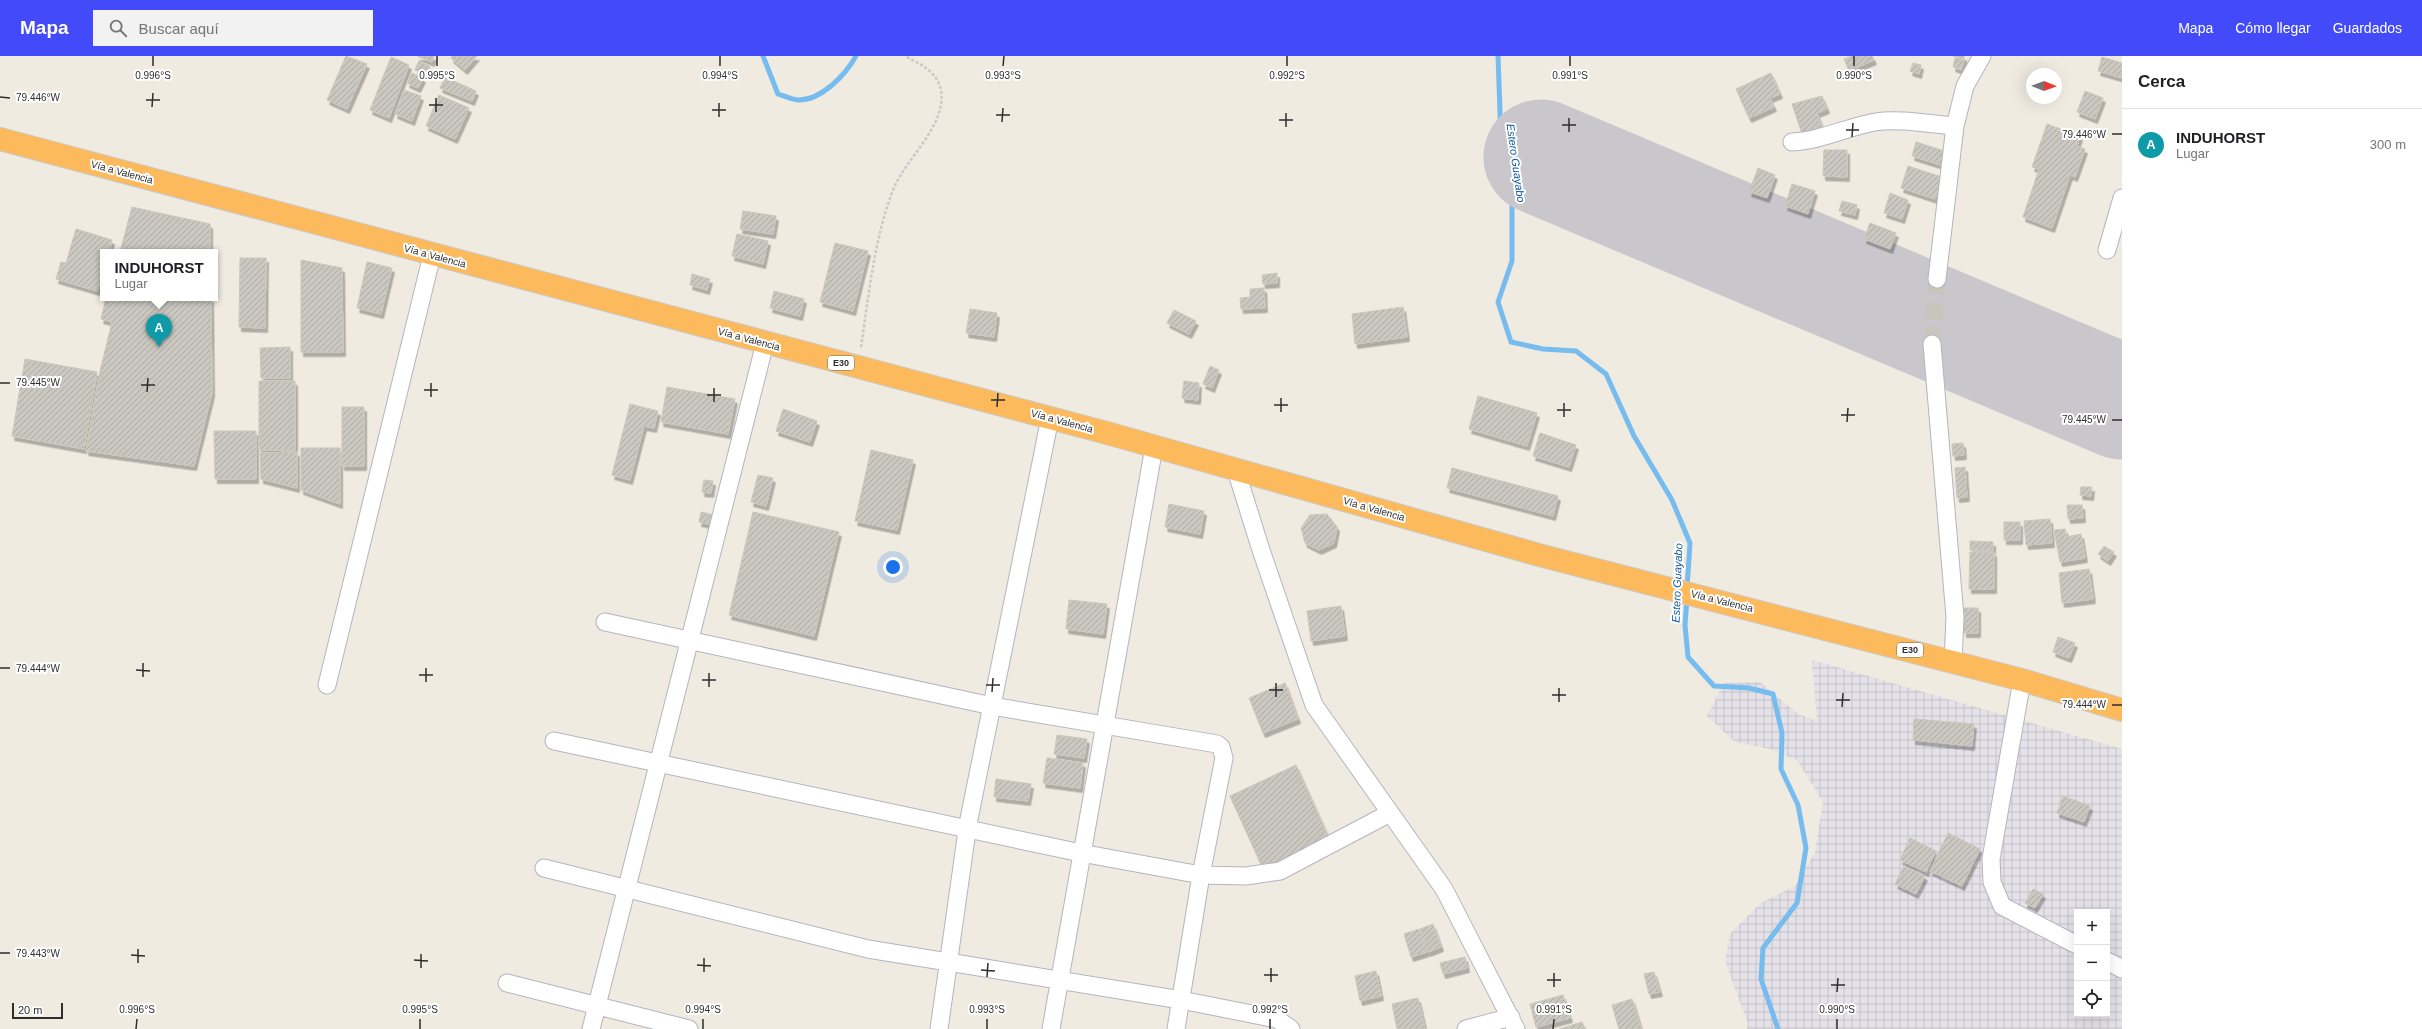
<!DOCTYPE html>
<html lang="es">
<head>
<meta charset="utf-8">
<style>
	body { margin:0; font-family:Helvetica,sans-serif; background:#f2f2f2; color:#202124 }
	.controls { position:absolute; right:12px; bottom:12px; display:grid; overflow:hidden; border-radius:0px; box-shadow:0 4px 16px #0002 }
	.controls button { width:36px; height:36px; display:grid; place-items:center; padding:0; border:0; border-bottom:1px solid #e0e0e0; background:#fff; color:#202124; font:20px sans-serif }
	.compass { position:absolute; left:2026px; top:12px; width:36px; height:36px; border-radius:50%; background:#fff; box-shadow:0 4px 16px #0002; rotate:91deg }
	.scale { position:absolute; left:12px; bottom:10px; width:51px; box-sizing:border-box; padding-left:4px; border:2px solid #2e2e2e; border-top:0; font-size:11px; line-height:14px; white-space:nowrap; color:#2e2e2e; -webkit-text-stroke:3px #fff; paint-order:stroke }
	.you { position:absolute; left:893px; top:511px; width:14px; height:14px; margin:-10px; border:3px solid #fff; border-radius:50%; background:#1a73e8; box-shadow:0 0 0 6px #1a73e833 }
	.badge { display:grid; place-items:center; width:26px; height:26px; border-radius:50%; background:#434af9; color:#fff; font-size:13px; font-weight:700 }
	.pin { position:absolute; translate:-50% -33px; filter:drop-shadow(0 1px 2px #0008) }
	.pin::after { content:''; position:absolute; top:21px; width:14px; height:12px; background:inherit; clip-path:polygon(0 0,100% 0,50% 100%) }
	.popup { position:absolute; left:100px; top:193px; width:118px; height:52px; box-sizing:border-box; display:grid; place-content:center; border-radius:0px; background:#fff; filter:drop-shadow(0 1px 3px #0005); font-size:13px; white-space:nowrap; color:#757577 }
	.popup b { font-size:15px; color:#202124 }
	.popup::after { content:''; position:absolute; left:50%; top:100%; margin-left:-8px; border:8px solid transparent; border-top-color:#fff }
	.list { margin:0; padding:0; list-style:none }
	h2 { display:flex; justify-content:space-between; align-items:center; height:52px; margin:0; padding:0 16px; font-size:17px }
	h2 small { font-size:13px; font-weight:400; color:#757577 }
	.list li { display:grid; grid-template-columns:26px 1fr auto; gap:12px; align-items:center; box-sizing:border-box; height:72px; padding:0 16px; border-top:1px solid #e0e0e0 }
	.list b { display:block; font-size:15px; white-space:nowrap }
	.list p { margin:0; font-size:13px; white-space:nowrap; color:#757577 }
	.list em { font-size:13px; font-style:normal; color:#757577 }
	.icon { flex:none; width:22px; height:22px; fill:none; stroke:currentColor; stroke-width:2; stroke-linecap:round; stroke-linejoin:round }
	.map { position:relative; flex:none; width:2122px; height:973px; overflow:hidden }
	header { display:flex; align-items:center; gap:24px; box-sizing:border-box; height:56px; padding:0 20px; background:#434af9; color:#fff }
	header strong { font-size:19px }
	nav { display:flex; gap:22px; margin-inline-start:auto; font-size:14px }
	.search { width:280px; height:36px; background:#f2f2f2; display:flex; align-items:center; gap:10px; box-sizing:border-box; padding:0 14px; border-radius:0px; color:#757577; font-size:15px }
	main { display:flex }
	aside { flex:1; background:#fff }
	.map>svg:first-child { display:block }
</style>
</head>
<body>
<header>
<strong>Mapa</strong>
<div class="search"><svg class="icon" aria-label="search" viewBox="0 0 24 24"><circle cx="10" cy="10" r="6"/><path d="M15 15l6 6"/></svg>Buscar aquí</div>
<nav><a>Mapa</a><a>Cómo llegar</a><a>Guardados</a></nav>
</header>
<main>
<div class="map">
<svg width="2122" height="973" viewBox="0 0 2122 973">
	<defs>
		<pattern id="industrial-grid" width="8" height="8" patternUnits="userSpaceOnUse"><rect width="8" height="8" fill="#e4e1e8"/><path d="M0 4h8M4 0v8" fill="none" stroke="#c4c1c7"/></pattern>
		<pattern id="building-hatch" width="6" height="6" patternUnits="userSpaceOnUse"><rect width="6" height="6" fill="#cac7c0"/><path d="M-1 1l2-2M0 6l6-6M5 7l2-2" fill="none" stroke="#aeaba5"/></pattern>
		<filter id="shadow"><feDropShadow dx="2.5" dy="4.5" stdDeviation="0" flood-color="#0004"/></filter>
	</defs>
	<rect width="100%" height="100%" fill="#efebe1"/>
	<path fill="url(#industrial-grid)" fill-rule="evenodd" d="M1812 604 2122 693V973H1747L1748 968 1725 905 1730 878 1761 847 1795 830 1815 797 1823 746 1797 704 1770 693 1735 686 1707 660 1724 627 1760 626 1798 658 1817 665ZM2077 856H2107V958H2077Z"/>
	<path fill="#dcdce8" d="M1528 75 2122 323V373L1517 121Z"/>
	<g fill="none" stroke-linecap="round" stroke-linejoin="round">
		<path stroke="#76bcee" stroke-width="5" d="M763 0 778 38C784 40 793 44 799 44 822 44 846 18 856 0
			M1498 0 1501 83 1512 144V205L1498 246 1511 286 1543 293 1576 295 1606 318 1634 380 1672 444 1690 487 1687 533
			M1687 542 1685 569 1688 601 1714 630 1749 632 1773 638 1782 677 1781 713 1798 749 1806 792 1797 847 1763 892 1761 923 1778 973"/>
		<path stroke="#c9c7cc" stroke-width="115" d="M1541 101 2122 346"/>
	</g>
	<path fill="url(#building-hatch)" stroke="#cac7ba" filter="url(#shadow)" d="M346 0 367 8 347 53 327 44Z
		M417 0H434L432 6Z
		M452 0H477L465 14 451 2Z
		M1852 0H1872L1874 4 1849 15 1844 3Z
		M1953 0H1964V3Z
		M391 1 409 9 389 62 370 54Z
		M2102 1 2122 7V22L2098 15Z
		M1955 2 1964 4 1961 14 1953 11Z
		M419 5 430 10 426 19 415 14Z
		M1913 7 1921 9 1919 18 1910 15Z
		M412 17 423 22 418 32 407 27Z
		M1771 17 1780 38 1770 42 1774 51 1749 62 1736 33Z
		M445 21 476 35 472 45 440 32Z
		M404 34 421 40 412 65 395 58Z
		M2085 35 2103 42 2095 63 2077 56Z
		M439 39 469 52 455 83 426 70Z
		M1822 40 1827 53 1817 57 1822 71 1802 78 1792 48Z
		M2047 68 2080 80 2077 90 2085 93 2075 121 2070 119 2052 172 2023 161 2039 113 2032 111Z
		M1916 86 1948 96 1944 110 1912 100Z
		M1824 94H1847V121L1823 120Z
		M1908 110 1942 121 1935 143 1901 132Z
		M1758 112 1775 119 1767 142 1749 136Z
		M1792 128 1815 135 1808 158 1785 150Z
		M1890 137 1908 144 1902 163 1884 157Z
		M1842 145 1857 149 1855 159 1839 155Z
		M132 151 210 168V196H120Z
		M743 155 776 160 773 178 740 173Z
		M1870 167 1896 177 1890 193 1864 183Z
		M76 173 112 184 109 196H103V216L97 235 56 223 61 206 66 207Z
		M737 178 768 185 763 208 732 200Z
		M835 187 868 195 853 255 820 246Z
		M240 202H266L265 272 239 271Z
		M301 204 342 212 343 296H301Z
		M367 206 392 212 381 258 357 252Z
		M1277 217V227L1263 228 1262 219Z
		M692 218 710 223 707 234 690 229Z
		M1264 232 1265 252 1241 253 1240 242 1250 241V233Z
		M774 235 804 243 800 260 770 252Z
		M106 242H211L212 337 194 410 86 395 100 315 112 266 101 263Z
		M1403 251 1407 281 1355 288 1352 258Z
		M970 253 997 257 994 281 966 277Z
		M1174 254 1196 265 1189 278 1167 267Z
		M290 291V322H261L260 292Z
		M25 303 97 316 84 393 12 380Z
		M1210 310 1219 314 1212 332 1203 328Z
		M259 325H295V394H259Z
		M1184 325 1199 327 1198 344 1182 342Z
		M667 331 735 343 728 378 661 366Z
		M1478 340 1537 357 1527 390 1469 373Z
		M630 348 658 355 654 372 644 370 630 424 612 419Z
		M342 351H364V410H342Z
		M783 353 817 365 810 386 776 375Z
		M214 375H256V423H215Z
		M1540 377 1576 389 1569 411 1533 400Z
		M1963 387 1964 399 1953 400 1952 388Z
		M301 392H340V448L301 434Z
		M871 394 913 404 897 474 855 465Z
		M297 396V432L261 423 260 397Z
		M1965 411 1967 441 1957 442 1955 412Z
		M1452 412 1558 440 1553 460 1447 432Z
		M758 419 773 422 766 450 751 446Z
		M704 424 713 425 711 437 702 436Z
		M2081 431H2092L2091 440 2080 439Z
		M1169 448 1204 455 1200 478 1165 471Z
		M2067 449H2082L2083 462 2068 463Z
		M701 456 715 459 713 469 699 466Z
		M753 456 839 476 814 580 729 559Z
		M1327 458 1337 471 1334 487 1319 494 1305 487 1301 472 1310 459Z
		M2050 463 2052 487 2026 489 2024 465Z
		M2004 466H2020V484H2004Z
		M2065 473 2066 481 2081 478 2085 502 2060 506 2054 474Z
		M1970 485 1993 486V494H1970Z
		M2104 490 2114 496 2108 505 2098 498Z
		M1970 496H1994V533H1969Z
		M2089 513 2093 543 2062 547 2059 517Z
		M1069 544 1107 548 1103 578 1066 573Z
		M1341 550 1345 580 1311 585 1307 555Z
		M1964 552H1978V577H1964Z
		M2058 581 2075 587 2069 602 2053 596Z
		M1285 627 1298 663 1263 677 1249 642Z
		M1914 663 1974 668 1972 690 1913 684Z
		M1057 679 1087 683 1084 702 1054 698Z
		M1047 702 1083 707 1080 732 1043 727Z
		M1296 709 1329 782 1263 813 1230 740Z
		M996 723 1031 728 1028 745 994 741Z
		M2063 740 2090 750 2084 766 2057 757Z
		M1948 777 1980 793 1962 830 1930 815Z
		M1910 782 1936 795 1926 816 1900 804Z
		M1904 810 1925 820 1916 838 1895 828Z
		M2033 833 2043 838 2035 852 2025 847Z
		M1433 868 1441 891 1428 896 1420 873Z
		M1419 873 1427 896 1411 901 1404 878Z
		M1465 901 1467 912 1443 918 1440 907Z
		M1376 915 1381 940 1360 945 1355 920Z
		M1654 916 1660 936 1649 938 1644 918Z
		M1563 939 1570 962 1536 971 1530 948Z
		M1418 942 1425 973H1397L1392 948Z
		M1632 943 1641 973H1619L1612 949Z
		M1582 966 1585 973H1559Z"/>
	<g fill="none" stroke-linecap="round" stroke-linejoin="round">
		<path stroke="#c8c5bd" stroke-width="17" stroke-dasharray="17 8" stroke-linecap="butt" d="M1932 288 1937 223"/>
		<defs>
			<path id="minor" d="M1792 86C1820 85 1847 71 1875 66 1900 62 1929 68 1955 70
				M2107 194 2122 142
				M1937 223 1955 70 1965 30 1982 0
				M1932 288 1955 561 1953 606
				M1236 414 1260 491 1314 649 1444 833 1516 973
				M605 566 992 650 1217 688 1221 691 1224 702 1201 819 1176 973
				M2022 624 1991 803 1992 826 2002 850 2077 889
				M327 629 432 199
				M554 685 1081 797 1201 819 1246 820 1280 815 1390 757
				M544 812 868 893 1181 944 1277 963 1291 973
				M2107 905 2122 913
				M507 927 689 973
				M591 973 765 287
				M939 973 968 768 1050 362
				M1051 973 1154 391
				M1466 973 1511 961"/>
			<path id="highway" d="M0 83 1107 377 1539 499 2022 624 2122 654"/>
		</defs>
		<use href="#minor" stroke="#b4b4c0" stroke-width="19"/>
		<use href="#highway" stroke="#c9c9c9" stroke-width="24"/>
		<path stroke="#c9c9c9" stroke-width="2.5" stroke-dasharray="3 2" stroke-linecap="butt" d="M861 291C869 239 874 183 893 134 905 103 947 70 941 34 937 15 920 8 905 0"/>
		<use href="#minor" stroke="#fff" stroke-width="17"/>
		<use href="#highway" stroke="#fdba5d" stroke-width="22"/>
	</g>
	<path fill="none" stroke="#2e2e2e" stroke-width="1.5" d="M153 10V0M437 10V0M720 10V0M1003 10 1004 0M1287 10V0M1570 10V0M1854 10V0M0 41 10 42M146 44H160M429 49H443M152 51 153 37M712 54H726M436 56V42M996 59H1010M719 61V47M1279 64H1293M1002 66 1003 52M1562 69H1576M1286 71V57M1846 74H1859M1569 76V62M2112 78H2122M1852 81 1853 67M0 327H10M141 329H155M424 334H438M147 336 148 322M707 339H721M431 341V327M991 344H1005M714 346V332M1274 349H1288M997 351 998 337M1557 354H1571M1281 356V342M1841 359H1855M1564 361V347M2112 364H2122M1847 366 1848 352M0 612H10M136 614 150 615M419 619H433M143 621V607M702 624H716M426 626V612M986 629H1000M709 631V617M1269 634H1283M992 636 993 622M1552 639H1566M1276 641V627M1836 644H1850M1559 646V632M2112 649H2122M1842 651 1843 637M0 897H10M131 899 145 900M414 904 428 905M138 907V893M697 909 711 910M421 912V898M981 914 995 915M704 916V902M1264 919H1278M987 921 988 907M1547 924H1561M1271 926V912M1831 929H1845M1554 931V917M1837 936 1838 922M136 973 137 963M420 973V963M703 973V963M987 973V963M1270 973V963M1553 973 1554 963M1837 973V963"/>
	<g text-anchor="middle" dominant-baseline="central" stroke-width="4" stroke-linejoin="round" paint-order="stroke">
		<g fill="#fff" stroke="#6d6d6d" stroke-width="1">
			<rect x="828" y="300" width="26" height="14" rx="3"/>
			<rect x="1897" y="587" width="26" height="14" rx="3"/>
		</g>
		<g font-size="9" font-weight="bold" fill="#2e2e2e">
			<text x="841" y="307">E30</text>
			<text x="1910" y="594">E30</text>
		</g>
		<g font-size="10" fill="#2e2e2e" stroke="#fff">
			<text transform="translate(122 116) rotate(15)">Vía a Valencia</text>
			<text transform="translate(435 200) rotate(15)">Vía a Valencia</text>
			<text transform="translate(749 283) rotate(15)">Vía a Valencia</text>
			<text transform="translate(1062 365) rotate(15)">Vía a Valencia</text>
			<text transform="translate(1374 453) rotate(16)">Vía a Valencia</text>
			<text transform="translate(1722 545) rotate(14)">Vía a Valencia</text>
		</g>
		<g font-size="11" font-style="italic" fill="#0f59a0" stroke="#fff">
			<text transform="translate(1516 107) rotate(82)">Estero Guayabo</text>
			<text transform="translate(1677 527) rotate(-88)">Estero Guayabo</text>
		</g>
	</g>
	<g font-size="10" text-anchor="middle" fill="#2e2e2e" stroke="#fff" stroke-width="4" stroke-linejoin="round" paint-order="stroke">
		<text x="153" y="23">0.996°S</text>
		<text x="437" y="23">0.995°S</text>
		<text x="720" y="23">0.994°S</text>
		<text x="1003" y="23">0.993°S</text>
		<text x="1287" y="23">0.992°S</text>
		<text x="1570" y="23">0.991°S</text>
		<text x="1854" y="23">0.990°S</text>
		<text x="38" y="45">79.446°W</text>
		<text x="2084" y="82">79.446°W</text>
		<text x="38" y="330">79.445°W</text>
		<text x="2084" y="367">79.445°W</text>
		<text x="38" y="616">79.444°W</text>
		<text x="2084" y="652">79.444°W</text>
		<text x="38" y="901">79.443°W</text>
		<text x="137" y="957">0.996°S</text>
		<text x="420" y="957">0.995°S</text>
		<text x="703" y="957">0.994°S</text>
		<text x="987" y="957">0.993°S</text>
		<text x="1270" y="957">0.992°S</text>
		<text x="1554" y="957">0.991°S</text>
		<text x="1837" y="957">0.990°S</text>
	</g>
</svg>
<div class="controls">
<button>+</button>
<button>−</button>
<button><svg class="icon" aria-label="locate" viewBox="0 0 24 24"><circle cx="12" cy="12" r="6"/><path d="M12 2v4M12 18v4M2 12h4M18 12h4"/></svg></button>
</div>
<svg class="compass" viewBox="-18 -18 36 36"><path d="M0-13l5 13h-10z" fill="#e53935"/><path d="M0 13l5-13h-10z" fill="#757577"/></svg>
<div class="scale">20 m</div>
<div class="you"></div>
<div class="pin badge" style="left:159px;top:291px;background:#0f9aa8">A</div>
<div class="popup"><b>INDUHORST</b>Lugar</div>
</div>
<aside>
<h2>Cerca<small></small></h2>
<ul class="list">
<li><span class="badge" style="background:#0f9aa8">A</span><div><b>INDUHORST</b><p>Lugar</p></div><em>300 m</em></li>
</ul>
</aside>
</main>
</body>
</html>
